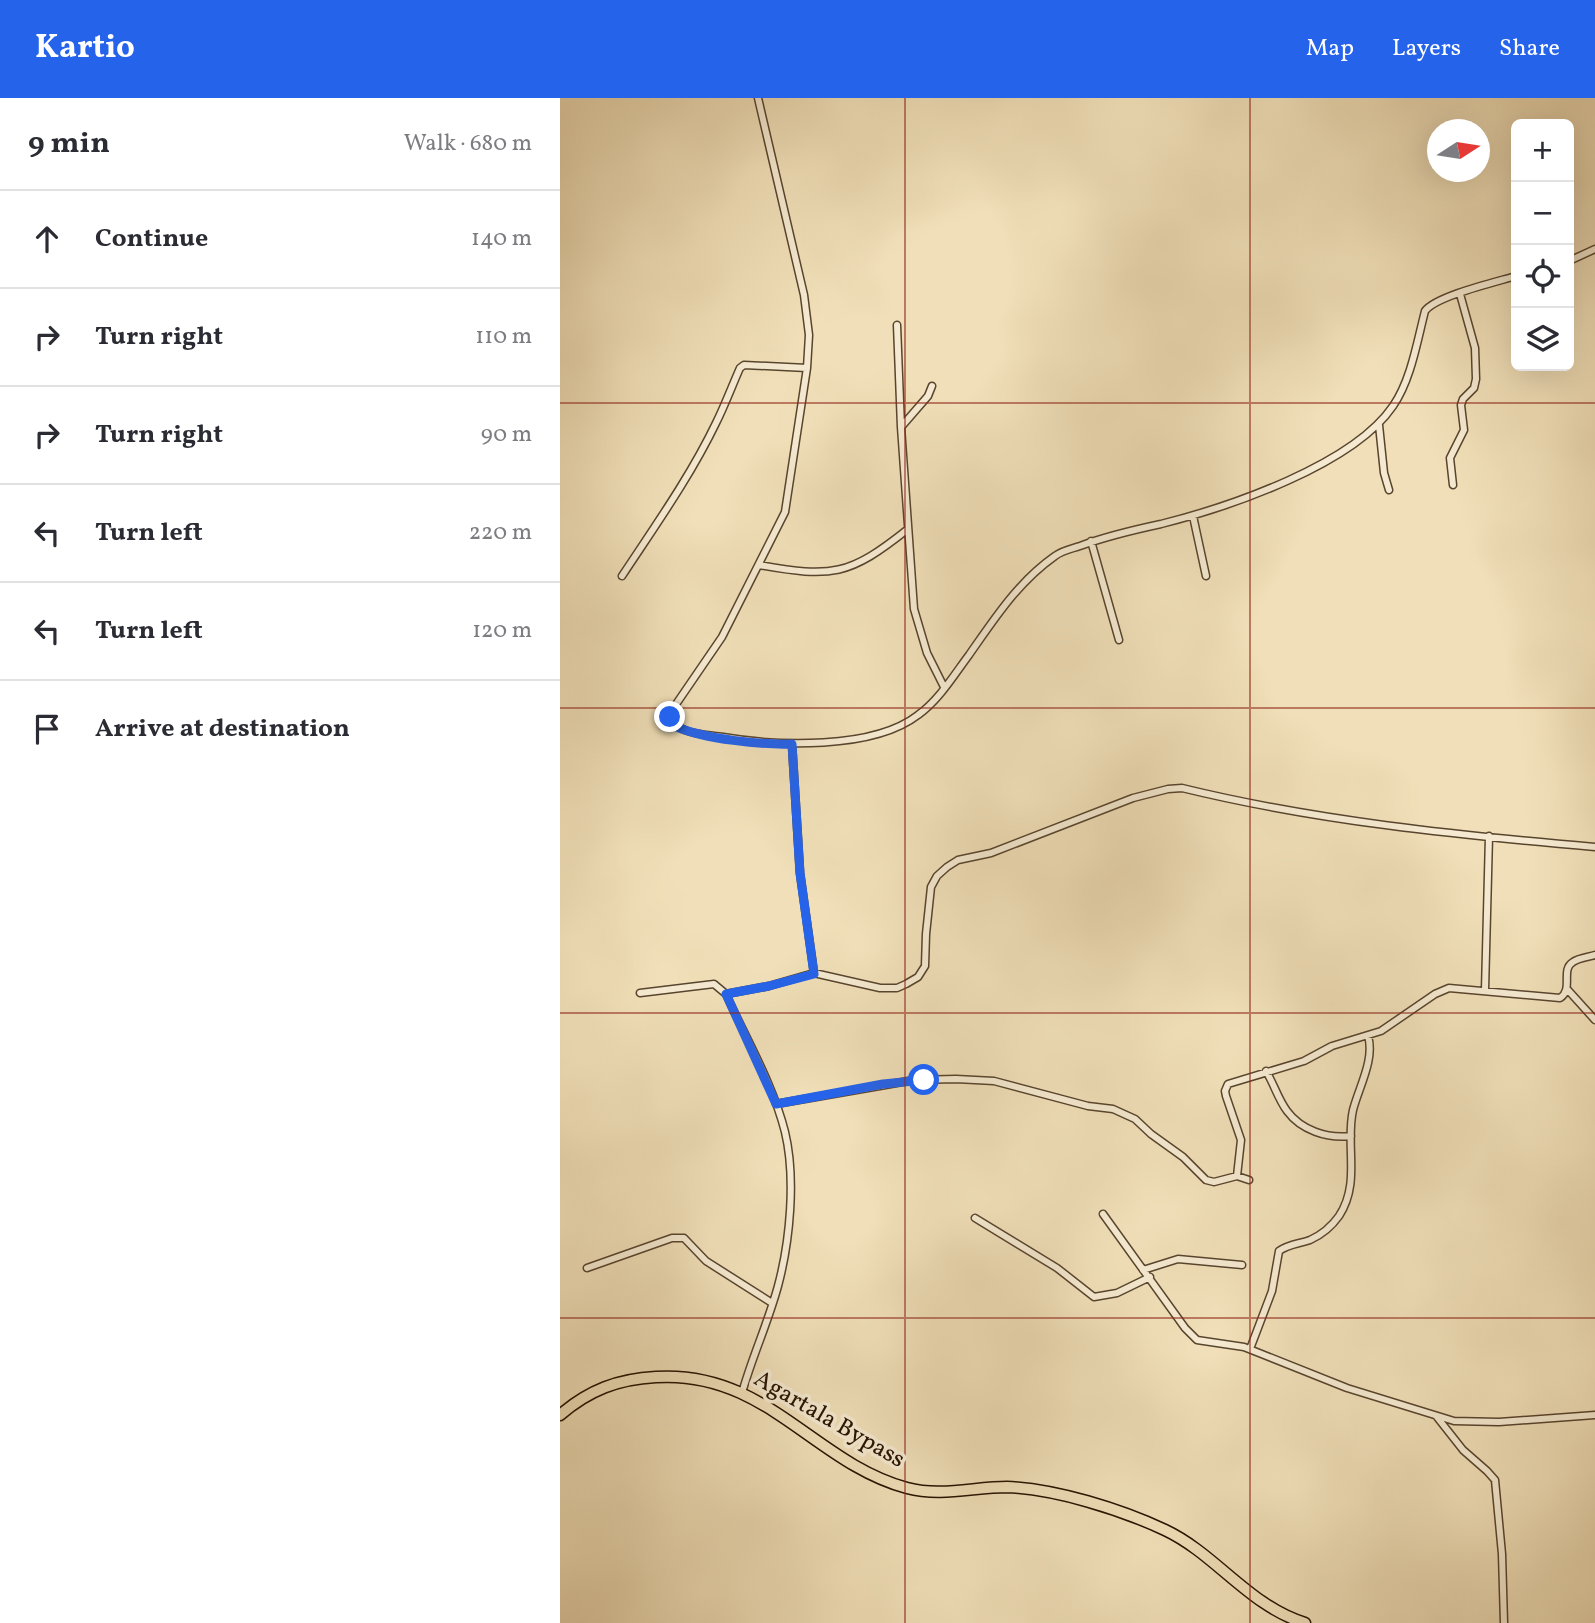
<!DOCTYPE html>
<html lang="en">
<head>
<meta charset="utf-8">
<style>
	body { margin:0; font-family:Vollkorn,serif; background:#f2f2f3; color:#2b2b33 }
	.controls { position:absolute; right:21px; top:21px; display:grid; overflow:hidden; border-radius:10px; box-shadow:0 7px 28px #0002 }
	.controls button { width:63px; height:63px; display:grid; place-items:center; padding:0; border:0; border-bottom:2px solid #e1e1e2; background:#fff; color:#2b2b33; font:35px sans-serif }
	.compass { position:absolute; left:867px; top:21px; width:63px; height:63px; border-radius:50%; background:#fff; box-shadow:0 7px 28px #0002; rotate:78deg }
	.stop { position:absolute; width:21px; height:21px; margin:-16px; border:5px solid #2563eb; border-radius:50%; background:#fff }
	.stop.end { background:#2563eb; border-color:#fff; box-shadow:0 2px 7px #0008 }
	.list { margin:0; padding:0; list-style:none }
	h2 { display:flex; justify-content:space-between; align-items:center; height:91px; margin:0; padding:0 28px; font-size:30px }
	h2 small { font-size:23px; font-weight:400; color:#7c7c81 }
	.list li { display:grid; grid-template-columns:46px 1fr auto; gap:21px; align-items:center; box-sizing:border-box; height:98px; padding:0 28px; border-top:2px solid #e1e1e2 }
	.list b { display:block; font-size:26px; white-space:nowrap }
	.list em { font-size:23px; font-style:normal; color:#7c7c81 }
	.icon { flex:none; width:38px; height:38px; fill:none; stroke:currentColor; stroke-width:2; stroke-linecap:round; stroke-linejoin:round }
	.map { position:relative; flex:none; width:1035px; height:1525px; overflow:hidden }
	header { display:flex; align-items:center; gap:42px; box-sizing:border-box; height:98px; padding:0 35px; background:#2563eb; color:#fff }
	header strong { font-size:33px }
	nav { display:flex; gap:38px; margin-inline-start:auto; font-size:24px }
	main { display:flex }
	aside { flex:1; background:#fff }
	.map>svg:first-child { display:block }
</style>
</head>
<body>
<header>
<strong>Kartio</strong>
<nav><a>Map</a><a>Layers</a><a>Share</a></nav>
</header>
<main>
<aside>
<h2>9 min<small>Walk · 680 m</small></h2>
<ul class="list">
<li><svg class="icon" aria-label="ahead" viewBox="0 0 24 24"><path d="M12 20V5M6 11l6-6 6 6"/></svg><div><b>Continue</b></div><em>140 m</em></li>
<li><svg class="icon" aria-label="right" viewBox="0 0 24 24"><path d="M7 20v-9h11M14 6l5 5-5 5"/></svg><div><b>Turn right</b></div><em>110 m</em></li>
<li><svg class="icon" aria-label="right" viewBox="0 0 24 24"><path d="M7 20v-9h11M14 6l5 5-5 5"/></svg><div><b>Turn right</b></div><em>90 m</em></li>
<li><svg class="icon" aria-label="left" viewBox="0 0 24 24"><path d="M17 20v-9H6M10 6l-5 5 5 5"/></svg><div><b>Turn left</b></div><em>220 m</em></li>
<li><svg class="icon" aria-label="left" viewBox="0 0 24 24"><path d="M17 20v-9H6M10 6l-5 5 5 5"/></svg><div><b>Turn left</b></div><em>120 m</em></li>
<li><svg class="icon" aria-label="arrive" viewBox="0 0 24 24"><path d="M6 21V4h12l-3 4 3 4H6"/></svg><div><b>Arrive at destination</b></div></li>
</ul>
</aside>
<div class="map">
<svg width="1035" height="1525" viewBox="0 0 1035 1525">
	<rect width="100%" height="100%" fill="#f0dfb8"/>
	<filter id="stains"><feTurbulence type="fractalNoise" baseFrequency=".00286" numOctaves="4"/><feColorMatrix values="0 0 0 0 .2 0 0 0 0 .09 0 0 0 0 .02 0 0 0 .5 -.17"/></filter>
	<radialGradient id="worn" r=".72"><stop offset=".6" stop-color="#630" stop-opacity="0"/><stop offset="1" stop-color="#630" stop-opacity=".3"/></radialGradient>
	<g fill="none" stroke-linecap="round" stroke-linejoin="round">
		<defs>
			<path id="street" d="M198 0 244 197 249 237 247 270 225 414 162 539 110 615C113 637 145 636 163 639 216 648 313 652 358 617 379 602 394 577 409 557 435 520 458 484 495 458 503 452 511 451 520 448 547 438 573 432 601 426 669 409 793 367 833 308 851 282 857 244 865 213 876 198 936 184 956 178
				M1009 163 1035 151
				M337 227 341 329 354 511 367 555 384 589
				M819 327 824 375 829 392
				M342 328 368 298 372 288
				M893 387 890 360 904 332 901 307 903 301 914 290 916 281 915 250 900 196
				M633 418 646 478
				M531 443 559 542
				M199 467C272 480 289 478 348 431
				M62 478C95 428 130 379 156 325 165 307 172 288 180 270L184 267 247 270
				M232 646 240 775 254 875
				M1007 891 1035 922
				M925 892 929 738
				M80 895 154 886 166 896C186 941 213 986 225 1034 236 1080 230 1143 218 1188 208 1225 192 1259 182 1295
				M166 896 209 888 254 875 320 890H337L346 886 358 879 365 868 366 836 371 789 377 778 387 769 398 762 431 755 573 700 608 691 622 690C757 723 897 737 1035 749
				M706 973C714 986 718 1001 727 1013 741 1032 767 1041 791 1038
				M216 1006 354 982 396 981 434 983 528 1008 553 1011 575 1021 591 1036 623 1059 646 1082 654 1084 677 1078 689 1082
				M677 1078 681 1042 666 998 665 993 668 986 744 963 772 948 821 933 875 896 889 890 1000 900C1014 891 1000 872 1013 864 1018 860 1028 859 1035 857
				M543 1116 625 1230 637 1242 684 1249 787 1290 894 1323 939 1324 1035 1317
				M415 1120 497 1170 534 1199 557 1195 590 1179
				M27 1170 112 1140H124L146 1163 212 1205
				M583 1172 618 1161 682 1167
				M690 1251 712 1193 719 1153C729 1146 739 1146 750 1142 761 1137 772 1128 779 1118 801 1085 785 1047 793 1012 799 989 815 961 808 938
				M877 1319 903 1352 927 1373 935 1382 942 1456 944 1525"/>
			<path id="highway" d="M0 1317C29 1292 58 1281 96 1279 206 1272 254 1365 347 1390 381 1399 414 1389 447 1389 496 1391 560 1411 605 1432 656 1456 689 1508 745 1525"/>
		</defs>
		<use href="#street" stroke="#58452e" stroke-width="9"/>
		<use href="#highway" stroke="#261200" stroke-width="13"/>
		<use href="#street" stroke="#f5ead1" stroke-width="6"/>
		<use href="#highway" stroke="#f0dfb8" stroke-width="10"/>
	</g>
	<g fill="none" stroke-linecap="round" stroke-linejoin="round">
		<path stroke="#2563eb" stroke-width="9" d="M110 619 117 629C145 641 201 647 232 646L240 775 254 876 209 888 166 896 216 1006 323 986 364 982"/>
	</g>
	<path fill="none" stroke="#8f2418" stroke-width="2" stroke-opacity="0.55" d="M345 0V1525M690 0V1525M0 305H1035M0 610H1035M0 915H1035M0 1220H1035"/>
	<g text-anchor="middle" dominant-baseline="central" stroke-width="7" stroke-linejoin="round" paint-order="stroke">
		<g font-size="24" fill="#261200" stroke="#f5ead1">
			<text transform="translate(269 1322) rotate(30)">Agartala Bypass</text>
		</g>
	</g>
	<rect width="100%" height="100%" filter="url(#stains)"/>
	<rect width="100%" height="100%" fill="url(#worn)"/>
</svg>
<div class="controls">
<button>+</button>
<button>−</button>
<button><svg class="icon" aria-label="locate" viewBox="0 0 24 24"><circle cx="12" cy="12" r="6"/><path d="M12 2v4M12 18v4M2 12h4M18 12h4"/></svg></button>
<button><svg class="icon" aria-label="layers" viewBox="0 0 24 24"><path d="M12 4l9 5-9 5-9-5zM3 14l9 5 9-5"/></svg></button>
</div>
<svg class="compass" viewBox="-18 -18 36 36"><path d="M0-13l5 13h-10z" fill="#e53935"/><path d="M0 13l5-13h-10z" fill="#7c7c81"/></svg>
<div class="stop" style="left:364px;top:982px"></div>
<div class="stop end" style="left:110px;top:619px"></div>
</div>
</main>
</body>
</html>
